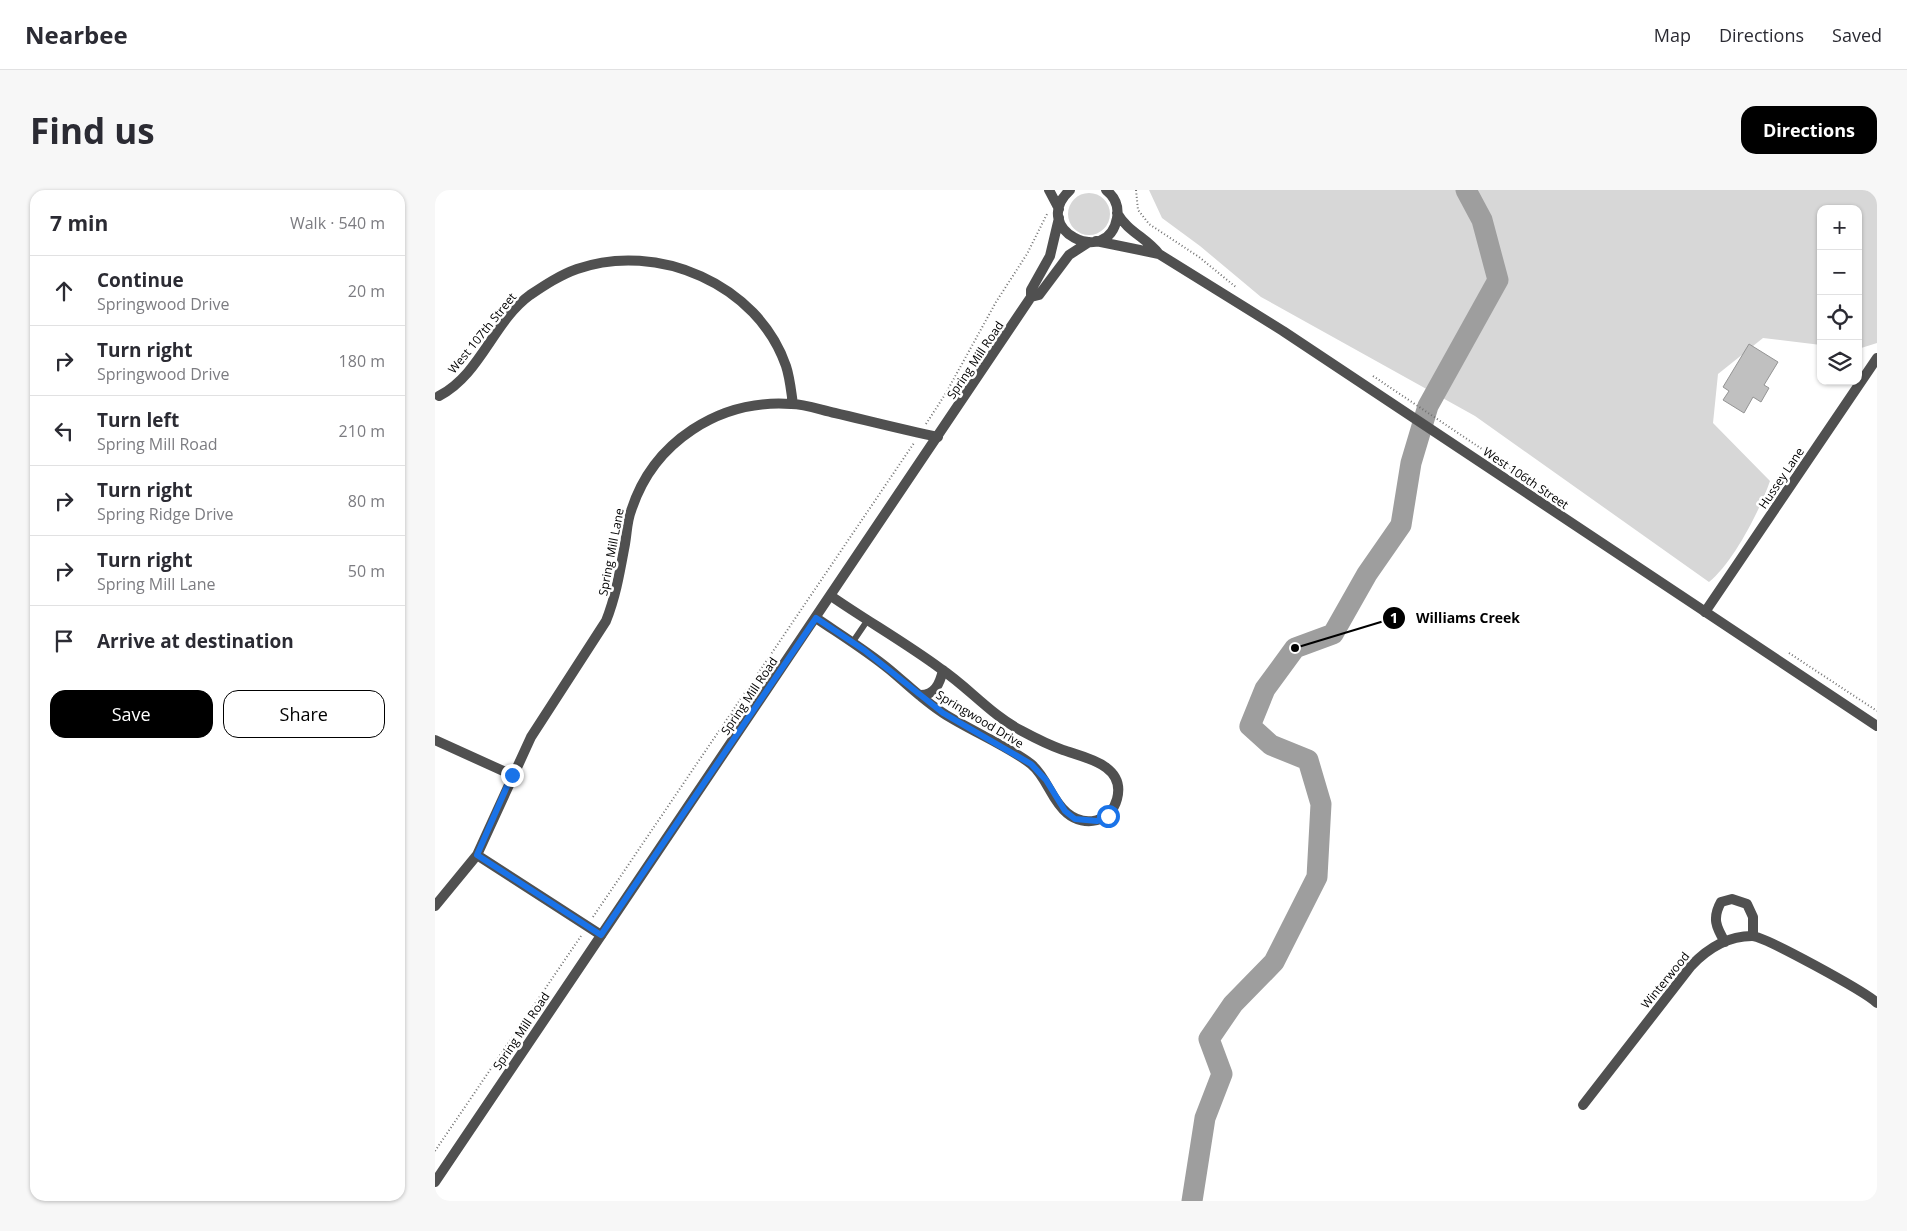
<!DOCTYPE html>
<html lang="en">
<head>
<meta charset="utf-8">
<style>
	body { margin:0; font-family:"Open Sans",sans-serif; background:#f7f7f7; color:#2b2b33 }
	.controls { position:absolute; right:15px; top:15px; display:grid; overflow:hidden; border-radius:10px; box-shadow:0 1px 4px #0004 }
	.controls button { width:45px; height:45px; display:grid; place-items:center; padding:0; border:0; border-bottom:1px solid #e1e1e2; background:#fff; color:#2b2b33; font:25px sans-serif }
	.stop { position:absolute; width:15px; height:15px; margin:-11px; border:4px solid #1a73e8; border-radius:50%; background:#fff }
	.stop.end { background:#1a73e8; border-color:#fff; box-shadow:0 1px 5px #0008 }
	.list { margin:0; padding:0; list-style:none }
	h2 { display:flex; justify-content:space-between; align-items:center; height:65px; margin:0; padding:0 20px; font-size:21px }
	h2 small { font-size:16px; font-weight:400; color:#7c7c81 }
	.list li { display:grid; grid-template-columns:32px 1fr auto; gap:15px; align-items:center; box-sizing:border-box; height:70px; padding:0 20px; border-top:1px solid #e1e1e2 }
	.list b { display:block; font-size:19px; white-space:nowrap }
	.list p { margin:0; font-size:16px; white-space:nowrap; color:#7c7c81 }
	.list em { font-size:16px; font-style:normal; color:#7c7c81 }
	.actions { display:flex; gap:10px; padding:15px 20px }
	.actions a { flex:1; padding:11px 0; border:1px solid #000; border-radius:15px; text-align:center; font-size:18px; color:#000 }
	.actions .main { background:#000; color:#fff }
	.icon { flex:none; width:28px; height:28px; fill:none; stroke:currentColor; stroke-width:2; stroke-linecap:round; stroke-linejoin:round }
	.map { position:relative; flex:none; width:1442px; height:1011px; overflow:hidden; border-radius:15px }
	header { display:flex; align-items:center; gap:30px; box-sizing:border-box; height:70px; padding:0 25px; background:#fff; border-bottom:1px solid #e1e1e2 }
	header strong { font-size:24px }
	nav { display:flex; gap:28px; margin-inline-start:auto; font-size:18px }
	.intro { display:flex; align-items:center; justify-content:space-between; box-sizing:border-box; height:120px; padding:0 30px }
	h1 { margin:0; font-size:35px }
	.button { padding:12px 22px; border-radius:15px; background:#000; color:#fff; font-size:18px; font-weight:700 }
	main { display:flex; gap:30px; padding:0 30px }
	aside { flex:1; background:#fff; border-radius:15px; box-shadow:0 1px 4px #0004 }
	.map>svg:first-child { display:block }
</style>
</head>
<body>
<header>
<strong>Nearbee</strong>
<nav><a>Map</a><a>Directions</a><a>Saved</a></nav>
</header>
<div class="intro"><h1>Find us</h1><a class="button">Directions</a></div>
<main>
<aside>
<h2>7 min<small>Walk · 540 m</small></h2>
<ul class="list">
<li><svg class="icon" aria-label="ahead" viewBox="0 0 24 24"><path d="M12 20V5M6 11l6-6 6 6"/></svg><div><b>Continue</b><p>Springwood Drive</p></div><em>20 m</em></li>
<li><svg class="icon" aria-label="right" viewBox="0 0 24 24"><path d="M7 20v-9h11M14 6l5 5-5 5"/></svg><div><b>Turn right</b><p>Springwood Drive</p></div><em>180 m</em></li>
<li><svg class="icon" aria-label="left" viewBox="0 0 24 24"><path d="M17 20v-9H6M10 6l-5 5 5 5"/></svg><div><b>Turn left</b><p>Spring Mill Road</p></div><em>210 m</em></li>
<li><svg class="icon" aria-label="right" viewBox="0 0 24 24"><path d="M7 20v-9h11M14 6l5 5-5 5"/></svg><div><b>Turn right</b><p>Spring Ridge Drive</p></div><em>80 m</em></li>
<li><svg class="icon" aria-label="right" viewBox="0 0 24 24"><path d="M7 20v-9h11M14 6l5 5-5 5"/></svg><div><b>Turn right</b><p>Spring Mill Lane</p></div><em>50 m</em></li>
<li><svg class="icon" aria-label="arrive" viewBox="0 0 24 24"><path d="M6 21V4h12l-3 4 3 4H6"/></svg><div><b>Arrive at destination</b></div></li>
</ul>
<div class="actions"><a class="main">Save</a><a>Share</a></div>
</aside>
<div class="map">
<svg width="1442" height="1011" viewBox="0 0 1442 1011">
	<rect width="100%" height="100%" fill="#fff"/>
	<path fill="#d7d7d7" d="M714 0H1442V153L1423 159V19H1386V155L1328 148 1283 184 1278 233 1335 291C1325 320 1298 373 1274 392L1040 226 826 107 765 56 727 28Z
		M633 24a21 21 0 1 1 42 0a21 21 0 1 1-42 0Z"/>
	<g fill="none" stroke-linecap="round" stroke-linejoin="round">
		<path stroke="#9e9e9e" stroke-width="21" d="M757 1011 770 928 787 884 774 849 798 814 839 772 882 687 886 614 873 570 836 555 815 536 830 499 860 458 898 444 932 384 966 335 976 273 993 216 1063 90 1047 30 1031 0"/>
	</g>
	<path fill="#c0c0c0" stroke="#949494" d="M1314 154 1343 172 1329 195 1334 198 1326 212 1318 207 1309 223 1288 210 1294 201 1288 197Z"/>
	<g fill="none" stroke-linecap="round" stroke-linejoin="round">
		<path stroke="#727272" stroke-width="2" stroke-dasharray="1 2.5" stroke-linecap="butt" d="M701 0 703 20 714 34 764 67 802 98
			M938 186 1117 306
			M491 234 511 203 561 112 592 64 612 24
			M1354 463 1442 521
			M158 727 479 253
			M0 961 146 746"/>
		<path stroke="#505050" stroke-width="6" d="M417 453 432 431"/>
		<path stroke="#505050" stroke-width="10" d="M4 206C46 184 58 132 95 105 110 95 125 85 142 79 222 51 323 94 351 176 355 188 356 201 358 214
			M1270 422 1442 168
			M381 428C406 445 432 461 455 480 473 495 489 511 508 523 534 540 573 556 596 574 612 587 616 610 632 623 650 638 676 632 682 609 691 575 651 568 628 560 614 555 600 548 587 541 556 525 534 498 506 479 471 453 432 431 396 406
			M484 505C500 506 505 493 508 480
			M0 550 77 585
			M42 665 166 745
			M0 716 42 665 96 547 171 431C181 406 185 381 190 354 192 343 192 331 196 321 218 252 284 209 356 214 370 214 386 220 400 223 434 231 469 240 503 247
			M1290 752C1281 737 1277 728 1286 712L1297 709 1312 714 1318 727V746
			M1148 915 1256 776C1272 759 1293 746 1317 746 1329 746 1431 802 1442 813"/>
		<path stroke="#505050" stroke-width="10" d="M614 0 624 19
			M635 0C593 39 673 79 682 28 684 17 680 7 671 0
			M682 23C693 42 712 48 724 64L848 141 1442 536
			M661 51 724 64
			M596 107 604 105 634 65 654 52
			M0 992 596 107V100L615 66 624 28"/>
	</g>
	<g fill="none" stroke-linecap="round" stroke-linejoin="round">
		<path stroke="#1a73e8" stroke-width="6" d="M77 585 42 665 166 745 381 428 429 460 508 523 596 574 611 590 630 621 640 629 662 631 673 626"/>
	</g>
	<g text-anchor="middle" dominant-baseline="central" stroke-width="5" stroke-linejoin="round" paint-order="stroke">
		<g font-size="12" fill="#000" stroke="#fff">
			<text transform="translate(47 143) rotate(-51)">West 107th Street</text>
			<text transform="translate(540 170) rotate(-56)">Spring Mill Road</text>
			<text transform="translate(1091 288) rotate(34)">West 106th Street</text>
			<text transform="translate(1346 288) rotate(-56)">Hussey Lane</text>
			<text transform="translate(176 362) rotate(-79)">Spring Mill Lane</text>
			<text transform="translate(314 506) rotate(-56)">Spring Mill Road</text>
			<text transform="translate(545 529) rotate(31)">Springwood Drive</text>
			<text transform="translate(1230 790) rotate(-51)">Winterwood</text>
			<text transform="translate(86 841) rotate(-56)">Spring Mill Road</text>
		</g>
	</g>
	<path fill="none" stroke="#000" stroke-width="2" d="M860 458L959 428"/>
	<g fill="#000" stroke="#fff" stroke-width="2">
		<circle cx="860" cy="458" r="5"/>
		<circle cx="959" cy="428" r="12"/>
	</g>
	<g font-size="15" text-anchor="middle" font-weight="bold" fill="#fff">
		<text x="959" y="433">1</text>
	</g>
	<g font-size="14" text-anchor="middle" font-weight="bold" fill="#000" stroke="#fff" stroke-width="5" stroke-linejoin="round" paint-order="stroke">
		<text x="1033" y="433">Williams Creek</text>
	</g>
</svg>
<div class="controls">
<button>+</button>
<button>−</button>
<button><svg class="icon" aria-label="locate" viewBox="0 0 24 24"><circle cx="12" cy="12" r="6"/><path d="M12 2v4M12 18v4M2 12h4M18 12h4"/></svg></button>
<button><svg class="icon" aria-label="layers" viewBox="0 0 24 24"><path d="M12 4l9 5-9 5-9-5zM3 14l9 5 9-5"/></svg></button>
</div>
<div class="stop" style="left:673px;top:626px"></div>
<div class="stop end" style="left:77px;top:585px"></div>
</div>
</main>
</body>
</html>
